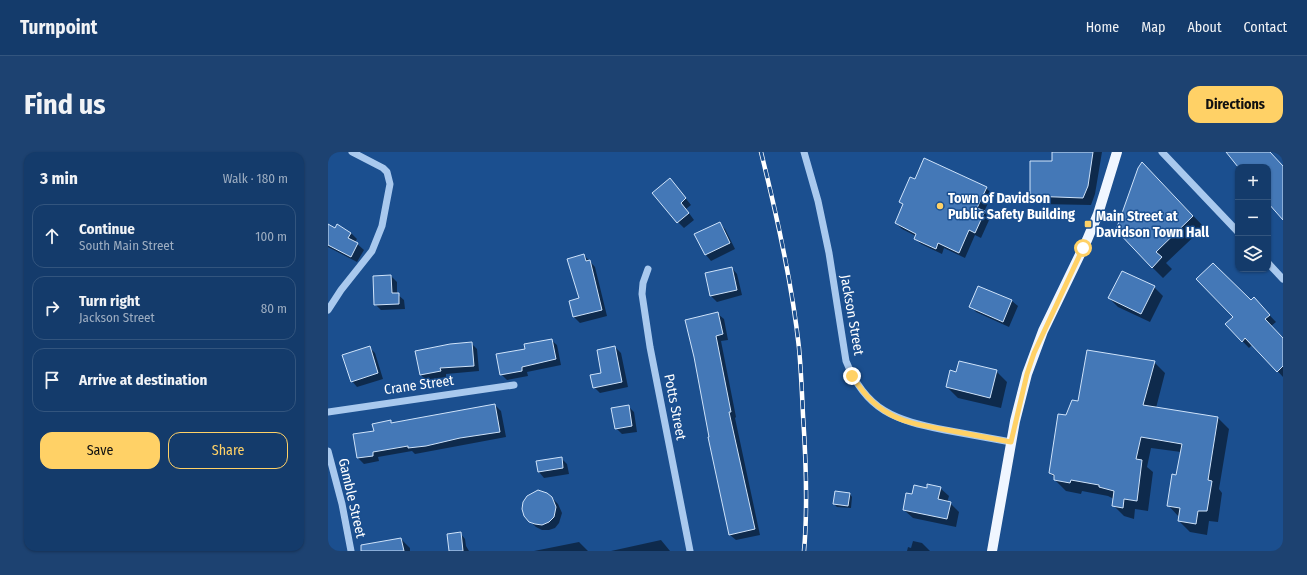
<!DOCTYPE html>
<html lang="en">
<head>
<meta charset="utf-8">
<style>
	body { margin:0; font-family:"Fira Sans Condensed",sans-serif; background:#1d4271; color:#f1f3f6 }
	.controls { position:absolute; right:12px; top:12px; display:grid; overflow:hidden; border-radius:8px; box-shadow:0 1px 3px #0004 }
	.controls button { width:36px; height:36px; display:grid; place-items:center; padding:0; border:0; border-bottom:1px solid #33557e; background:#143b6b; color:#f1f3f6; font:20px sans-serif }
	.stop { position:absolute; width:12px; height:12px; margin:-9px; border:3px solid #ffd166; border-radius:50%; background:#fff }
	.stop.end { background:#ffd166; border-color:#fff; box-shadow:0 1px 4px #0008 }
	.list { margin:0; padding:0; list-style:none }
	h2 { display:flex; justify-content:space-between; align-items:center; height:52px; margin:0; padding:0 16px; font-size:17px }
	h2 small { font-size:13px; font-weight:400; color:#9dadc1 }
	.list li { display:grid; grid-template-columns:26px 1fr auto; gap:12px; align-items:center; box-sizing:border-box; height:64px; margin:0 8px 8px; padding:0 8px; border:1px solid #33557e; border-radius:12px }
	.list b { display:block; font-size:15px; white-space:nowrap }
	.list p { margin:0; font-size:13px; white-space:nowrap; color:#9dadc1 }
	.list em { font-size:13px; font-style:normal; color:#9dadc1 }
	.actions { display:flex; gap:8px; padding:12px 16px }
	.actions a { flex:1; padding:9px 0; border:1px solid #ffd166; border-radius:12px; text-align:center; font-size:14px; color:#ffd166 }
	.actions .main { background:#ffd166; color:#111 }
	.icon { flex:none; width:22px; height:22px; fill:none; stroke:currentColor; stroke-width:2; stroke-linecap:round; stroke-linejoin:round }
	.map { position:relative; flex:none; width:955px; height:399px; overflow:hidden; border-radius:12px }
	header { display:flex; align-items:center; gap:24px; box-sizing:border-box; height:56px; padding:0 20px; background:#143b6b; border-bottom:1px solid #33557e }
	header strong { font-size:19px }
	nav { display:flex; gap:22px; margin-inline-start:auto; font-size:14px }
	.intro { display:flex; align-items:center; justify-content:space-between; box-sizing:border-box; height:96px; padding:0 24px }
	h1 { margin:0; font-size:28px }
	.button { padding:10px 18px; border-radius:12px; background:#ffd166; color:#111; font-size:14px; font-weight:700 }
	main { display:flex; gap:24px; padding:0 24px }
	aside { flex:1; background:#143b6b; border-radius:12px; box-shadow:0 1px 3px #0004 }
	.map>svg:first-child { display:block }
</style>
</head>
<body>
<header>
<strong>Turnpoint</strong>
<nav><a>Home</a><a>Map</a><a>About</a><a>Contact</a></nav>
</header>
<div class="intro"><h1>Find us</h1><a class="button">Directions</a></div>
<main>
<aside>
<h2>3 min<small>Walk · 180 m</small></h2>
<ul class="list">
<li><svg class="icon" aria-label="ahead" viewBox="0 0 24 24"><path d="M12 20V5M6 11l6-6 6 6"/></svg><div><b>Continue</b><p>South Main Street</p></div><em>100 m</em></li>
<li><svg class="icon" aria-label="right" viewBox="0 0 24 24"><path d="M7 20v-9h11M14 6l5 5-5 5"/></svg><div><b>Turn right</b><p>Jackson Street</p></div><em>80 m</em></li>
<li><svg class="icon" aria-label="arrive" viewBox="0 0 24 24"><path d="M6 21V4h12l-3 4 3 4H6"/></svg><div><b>Arrive at destination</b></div></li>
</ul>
<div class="actions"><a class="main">Save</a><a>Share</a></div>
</aside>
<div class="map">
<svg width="955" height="399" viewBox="0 0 955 399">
	<rect width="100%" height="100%" fill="#1b4f8f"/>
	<path fill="#0007" d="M725 0H774L767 42 763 53 711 52 703 44 725 10Z
		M825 22 876 75 838 111 844 117 835 126 824 115Z
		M587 28 658 36 664 42 656 60 662 66 653 86 647 83 637 106 616 96 614 102 593 92 587 86 588 84 574 77 568 71 576 53 572 49Z
		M347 33 363 53 358 57 366 68 356 76 350 70Z
		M391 71 397 77 407 97 383 109 378 103Z
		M0 73 7 77 23 81 29 87 27 90 36 98 29 110 0 95Z
		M256 103 267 115 279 164 252 171 246 165 242 150 253 147Z
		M404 116 409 122 414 143 389 150 383 144Z
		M63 124 69 130V142L76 148 77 157 53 158 47 152Z
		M826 135 835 144 822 170 790 155 781 146Z
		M926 147 948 170 943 174 955 187V225L925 192 921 196 899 173Z
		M684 149 690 154 681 175 648 160 643 154Z
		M390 162 396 167 400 188 393 189 408 265 407 266 432 383 408 388 402 383 382 285 367 205Z
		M223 188 229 193 233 213 199 220 200 224 179 228 173 222 198 198Z
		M143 191 149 197 151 219 118 222V225L98 228 92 222Z
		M41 195 47 201 55 227 29 235 24 229Z
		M287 195 293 201 300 235 272 241 266 235 275 221Z
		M826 210 837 221 828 256 890 266 901 277 891 337 894 341 890 370 881 369 879 383 862 380 851 369V365L840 353 849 324 853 300 823 296 819 315 825 320 820 359 807 357 806 367 796 364 785 353 786 347 780 344 754 339 753 342 738 339 727 328V326L722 321 739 264 751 250Z
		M668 219 679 230 673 256 630 246 619 235 629 221Z
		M167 253 173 259 178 285 87 302 84 299 50 305 51 309 36 312 30 306 47 279 62 269 64 271Z
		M300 254 306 260 309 280 294 282 288 276Z
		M233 306 239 312 241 322 216 326 211 320Z
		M612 336 621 344 619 351H622L631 360 628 375 585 366 576 358 585 344 599 337Z
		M522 342 524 345 523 356 509 355 506 352Z
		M224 346 230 352 234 361 231 371 227 376 221 378H214L208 375 202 369Z
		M132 381 137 387 138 394 141 399H122Z
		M73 387 82 396V399H54Z
		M333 388 342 399H283Z
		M585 389 594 391 602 399H579L580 395 583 396Z
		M251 390 260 399H206Z"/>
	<path fill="#4478b7" stroke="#cfe3fa" d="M724 0H765L760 34 755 46 702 44V9H724Z
		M898 0H942L955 14V68L940 51V15H910Z
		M596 6 659 35 649 56 657 59 647 81 641 78 631 101 610 91 608 97 586 87 588 82 567 71 575 52 571 50 582 25 587 27Z
		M814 10 865 64 828 100 834 105 824 116 788 78 810 16Z
		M342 26 358 46 353 51 361 61 349 71 324 41Z
		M392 70 402 91 377 103 366 82Z
		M0 72 7 76 9 72 23 81 20 86 30 91 23 105 0 93Z
		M256 102 258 109 262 108 274 158 245 165 241 149 251 146 239 107Z
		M885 111 923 148 926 145 942 163 937 167 955 186V214L949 220 917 186 914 190 897 172 905 165 868 127Z
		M404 115 409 138 382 144 377 121Z
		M794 119 827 134 813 162 780 146Z
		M63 123 64 141H71V152L46 153 45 124Z
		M650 134 684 148 675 170 641 155Z
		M390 160 395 182 388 184 403 260H401L427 377 401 383 380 285H381L366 205 357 168Z
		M224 187 228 207 194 215V219L172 223 168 202 197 197 196 192Z
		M144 190 146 214 112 216 113 219 92 223 87 199 122 192Z
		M42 194 50 221 23 230 14 203Z
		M287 194 294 230 265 236 262 223 273 221 269 198Z
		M759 198 827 209 815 253 890 265 880 328 884 329 879 359H870L868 372 850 369 852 356 839 354 844 322 848 323 854 292 813 285 808 307 814 308 809 349 796 347 795 356 784 354 786 339 771 335V333L743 328 742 331 726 328V323L721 321 730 262 738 263 744 248 750 249Z
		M631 209 669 218 662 246 618 235 622 218 628 220Z
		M167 252 172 280 132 286 98 294 80 296V294L45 300V304L29 306 25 282 46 279 44 272 63 268V271L90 266Z
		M301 253 304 274 287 277 283 256Z
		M234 305 235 316 210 320 208 309Z
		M599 332 613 335 610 347 623 350 619 367 575 358 578 341 584 342 586 333 599 336Z
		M210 338 219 341 224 345 228 355 226 365 221 370 214 373 207 372 201 370 196 364 194 357 195 350 199 344Z
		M507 339 522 341 520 354 505 352Z
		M133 380 135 399H121L119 382Z
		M73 386 76 399H33V393Z"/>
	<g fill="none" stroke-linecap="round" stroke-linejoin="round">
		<path stroke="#a9c9ee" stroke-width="7" d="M476 0 490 49 501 101 518 209C538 259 567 268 617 278 639 282 661 286 683 290
			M834 0 910 80
			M940 111 955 127
			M320 117 315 131 314 142 322 195 362 399
			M0 158 13 138 44 99 54 74 62 32 59 20 55 16 24 0
			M0 260 186 233
			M0 299 14 352 23 399"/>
		<path stroke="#f0f6ff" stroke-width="10" d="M664 399 687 269 699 222 715 179 759 88 770 62 789 0"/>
		<defs>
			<path id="rail" d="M433 0C449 64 464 130 471 196 473 218 474 241 475 263 478 308 480 354 476 399"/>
		</defs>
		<use href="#rail" stroke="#fff" stroke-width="4.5"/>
		<use href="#rail" stroke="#1b4f8f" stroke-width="3" stroke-dasharray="9" stroke-linecap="butt"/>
	</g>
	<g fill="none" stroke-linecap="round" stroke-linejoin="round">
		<path stroke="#ffd166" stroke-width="5" d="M524 224C534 239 544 252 560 261 578 272 599 274 619 278 641 282 662 286 683 290L699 222 706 201 755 96"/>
	</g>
	<g fill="#ffd166" stroke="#1b4f8f" stroke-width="1.5">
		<circle cx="612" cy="54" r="4"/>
		<rect x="756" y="68" width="8" height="8" rx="2"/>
	</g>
	<g text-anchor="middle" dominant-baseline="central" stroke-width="3" stroke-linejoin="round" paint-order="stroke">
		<g font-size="14" font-weight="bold" fill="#fff" stroke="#1b4f8f" text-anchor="start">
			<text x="620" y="46">Town of Davidson<tspan x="620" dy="16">Public Safety Building</tspan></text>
			<text x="768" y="64">Main Street at<tspan x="768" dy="16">Davidson Town Hall</tspan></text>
		</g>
		<g font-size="14" fill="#fff" stroke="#1b4f8f">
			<text transform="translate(524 163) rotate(80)">Jackson Street</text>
			<text transform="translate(91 233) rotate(-8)">Crane Street</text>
			<text transform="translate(347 255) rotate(79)">Potts Street</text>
			<text transform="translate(24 346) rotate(77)">Gamble Street</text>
		</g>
	</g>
</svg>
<div class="controls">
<button>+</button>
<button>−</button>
<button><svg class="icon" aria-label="layers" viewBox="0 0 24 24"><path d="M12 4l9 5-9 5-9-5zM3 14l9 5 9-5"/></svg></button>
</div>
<div class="stop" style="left:755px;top:96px"></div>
<div class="stop end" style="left:524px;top:224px"></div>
</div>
</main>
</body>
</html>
